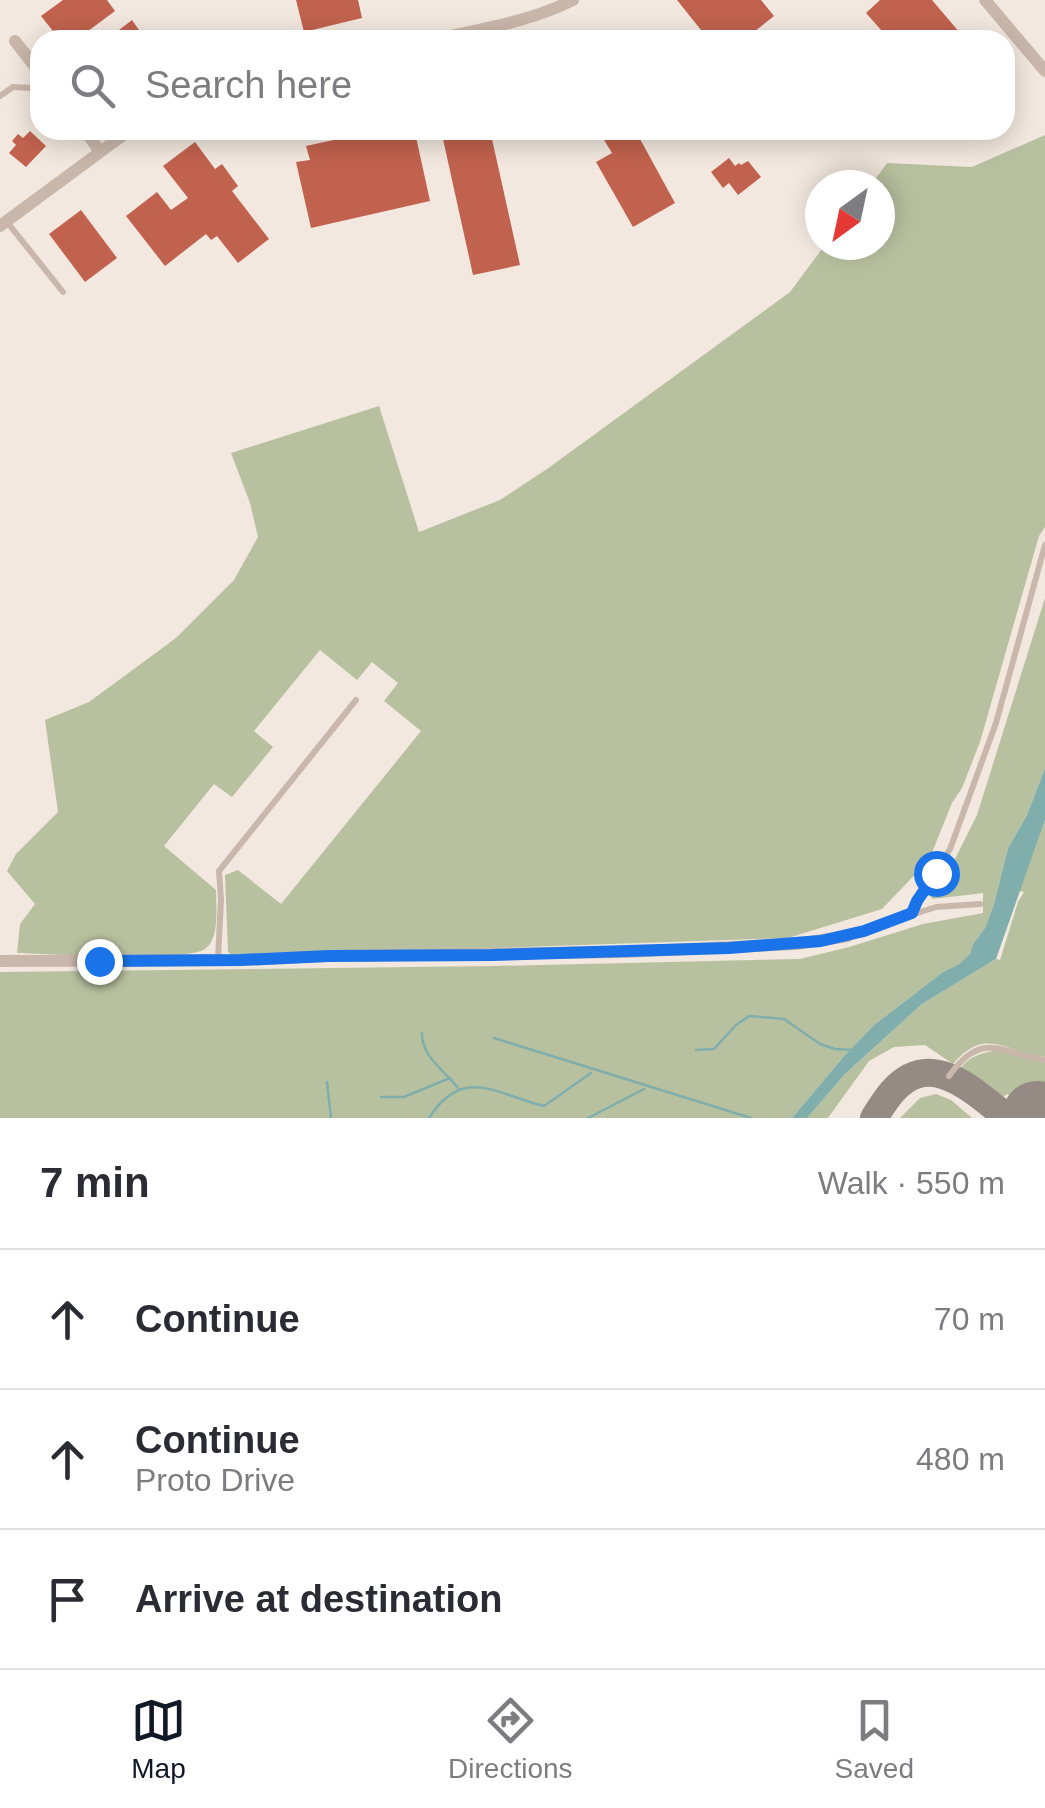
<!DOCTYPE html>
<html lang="en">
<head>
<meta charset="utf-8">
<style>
	body { margin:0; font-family:Arial,sans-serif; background:#f2f2f3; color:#2b2b33 }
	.compass { position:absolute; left:805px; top:170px; width:90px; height:90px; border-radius:50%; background:#fff; box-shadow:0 5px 25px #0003; rotate:213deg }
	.stop { position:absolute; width:30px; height:30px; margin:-22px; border:8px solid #1a73e8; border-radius:50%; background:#fff }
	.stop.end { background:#1a73e8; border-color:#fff; box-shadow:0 2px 10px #0008 }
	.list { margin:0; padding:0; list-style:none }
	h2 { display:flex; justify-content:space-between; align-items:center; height:130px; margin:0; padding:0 40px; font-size:42px }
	h2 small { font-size:32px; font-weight:400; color:#7c7c81 }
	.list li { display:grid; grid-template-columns:65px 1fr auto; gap:30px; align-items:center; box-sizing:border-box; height:140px; padding:0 40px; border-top:2px solid #e1e1e2 }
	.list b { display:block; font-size:38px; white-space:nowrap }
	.list p { margin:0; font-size:32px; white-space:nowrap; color:#7c7c81 }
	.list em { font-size:32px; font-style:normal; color:#7c7c81 }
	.icon { flex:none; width:55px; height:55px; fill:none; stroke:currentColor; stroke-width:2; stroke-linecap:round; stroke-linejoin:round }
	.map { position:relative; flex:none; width:1045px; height:1118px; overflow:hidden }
	.search { position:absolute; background:#fff; box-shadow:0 5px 25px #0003; left:30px; right:30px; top:30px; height:110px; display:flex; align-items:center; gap:25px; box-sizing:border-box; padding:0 35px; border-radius:30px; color:#7c7c81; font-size:38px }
	.sheet { height:550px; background:#fff }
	nav { display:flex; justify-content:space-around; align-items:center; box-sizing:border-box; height:140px; border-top:2px solid #e1e1e2; background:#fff; font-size:28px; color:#7c7c81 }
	nav a { display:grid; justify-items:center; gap:5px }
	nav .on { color:#111827 }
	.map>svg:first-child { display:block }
</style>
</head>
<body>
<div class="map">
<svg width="1045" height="1118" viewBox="0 0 1045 1118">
	<rect width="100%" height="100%" fill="#f2e8df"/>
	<path fill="#b8c19f" d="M1045 135V527L1039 536 980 742 962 788 952 803 929 860 882 909 788 938 235 957 228 952 225 875 238 870 281 904 421 731 384 701 398 683 372 662 357 680 320 650 254 731 273 747 232 797 214 784 164 846 216 890C216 907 220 938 205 949 187 962 47 954 17 953L20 924 35 904 7 871 16 854 58 812 45 720 89 702 176 638 234 580 258 537 250 503 231 453 379 406 419 532 500 500 547 469 790 292 825 245H880V185H871L887 163 972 167Z
		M1045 598V768L1027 815 1008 848 994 904 985 928 973 944 970 954 959 964 943 972 874 1025 845 1055 792 1118H0V972L492 966 800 959 849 947 923 924 983 913V893L933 899 930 896 951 867 977 815Z
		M1045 820V1057C1006 1053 986 1025 953 1064L925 1045 894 1047 869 1061 828 1118H807L845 1074 922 1004 996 959 1000 960 1018 902 1024 892 1019 891Z
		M997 1050 1045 1063V1118H1040L1007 1094 1001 1098 960 1069C969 1056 982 1053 997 1050Z
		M936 1094 951 1100 972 1118H900L920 1098Z"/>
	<path fill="#7faead" d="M1045 768V820L996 959 922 1004 845 1074 807 1118H792L845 1055 874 1025 943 972 959 964 970 954 973 944 985 928 994 904 1008 848 1027 815Z"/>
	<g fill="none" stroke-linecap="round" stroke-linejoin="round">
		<path stroke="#7faead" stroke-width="2.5" d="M422 1033C421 1056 445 1071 458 1088
			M494 1038 751 1118
			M696 1050 714 1049 736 1025 749 1016 784 1019 820 1044 835 1049 853 1050
			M327 1082 331 1118
			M381 1097H404L450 1078
			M429 1118C463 1064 497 1095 544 1106L591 1073
			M588 1118 644 1089"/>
		<path stroke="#958b84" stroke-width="28" d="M874 1118C880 1109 885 1100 892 1092 931 1047 974 1092 1008 1118"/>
		<path stroke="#958b84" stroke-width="70" d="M1036 1118 1037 1116"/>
	</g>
	<path fill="#c1624e" d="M63 0H107L115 11 76 40H60L41 16Z
		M296 0H358L362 18 304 32Z
		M677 0H761L774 16 744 40H709Z
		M880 0H932L966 40H890L866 13Z
		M132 20 146 40H106Z
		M379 130H400L402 140 416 137 430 201 311 228 296 162 310 160 306 146Z
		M441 130H490L520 265 473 275Z
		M598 130H655L640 139 675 203 633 227 596 162 612 153Z
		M30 131 46 146 26 167 9 153 16 145 12 141 18 134 23 138Z
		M195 142 215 169 222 164 238 186 232 191 269 239 238 263 217 236 211 240 206 234 165 266 126 216 157 192 171 210 188 198 163 166Z
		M729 158 735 166 739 163 741 165 748 161 761 177 738 195 729 183 723 188 711 172Z
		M81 210 117 258 85 282 49 234Z"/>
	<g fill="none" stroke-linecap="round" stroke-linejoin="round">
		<path stroke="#cab7ab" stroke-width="6" d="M0 96 13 87 31 88 40 83
			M7 222 63 292
			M912 913 917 901 950 849 961 819 996 723 1045 545
			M849 935 936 907 980 904
			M218 959 221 900 219 871 356 700
			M949 1076C983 1029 1001 1053 1045 1060"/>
		<path stroke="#cab7ab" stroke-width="12" d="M985 0 1045 71
			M433 40C480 29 530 22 573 0
			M15 41 40 73
			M85 130 100 152
			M0 226 130 130
			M0 961 241 960 328 956 625 952 796 944 848 936"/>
	</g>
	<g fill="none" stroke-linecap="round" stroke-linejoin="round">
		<path stroke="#1a73e8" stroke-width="12" d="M99 961 241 960 328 956 493 955 729 948 821 941 864 931 912 913 917 901 936 873"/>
	</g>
</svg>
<svg class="compass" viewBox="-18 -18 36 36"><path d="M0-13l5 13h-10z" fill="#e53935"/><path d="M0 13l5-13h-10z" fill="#7c7c81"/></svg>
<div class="stop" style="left:936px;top:873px"></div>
<div class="stop end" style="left:99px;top:961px"></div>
<div class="search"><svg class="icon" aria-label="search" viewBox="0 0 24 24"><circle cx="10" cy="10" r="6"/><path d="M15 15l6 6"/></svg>Search here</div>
</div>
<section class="sheet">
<h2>7 min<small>Walk · 550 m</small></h2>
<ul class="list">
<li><svg class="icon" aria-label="ahead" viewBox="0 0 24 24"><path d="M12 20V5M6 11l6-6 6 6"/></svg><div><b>Continue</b></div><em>70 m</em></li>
<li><svg class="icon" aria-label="ahead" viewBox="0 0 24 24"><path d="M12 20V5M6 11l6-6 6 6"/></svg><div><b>Continue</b><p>Proto Drive</p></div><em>480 m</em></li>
<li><svg class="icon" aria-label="arrive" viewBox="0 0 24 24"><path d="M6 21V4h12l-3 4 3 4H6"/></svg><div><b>Arrive at destination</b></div></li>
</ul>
</section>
<nav>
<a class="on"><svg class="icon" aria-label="map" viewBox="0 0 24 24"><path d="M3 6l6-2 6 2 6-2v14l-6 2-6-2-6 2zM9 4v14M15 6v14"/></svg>Map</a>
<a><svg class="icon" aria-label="directions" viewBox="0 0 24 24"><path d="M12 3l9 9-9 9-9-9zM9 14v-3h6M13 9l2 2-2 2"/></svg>Directions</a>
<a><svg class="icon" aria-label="saved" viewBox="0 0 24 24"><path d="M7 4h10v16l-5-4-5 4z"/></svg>Saved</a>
</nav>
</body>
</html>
